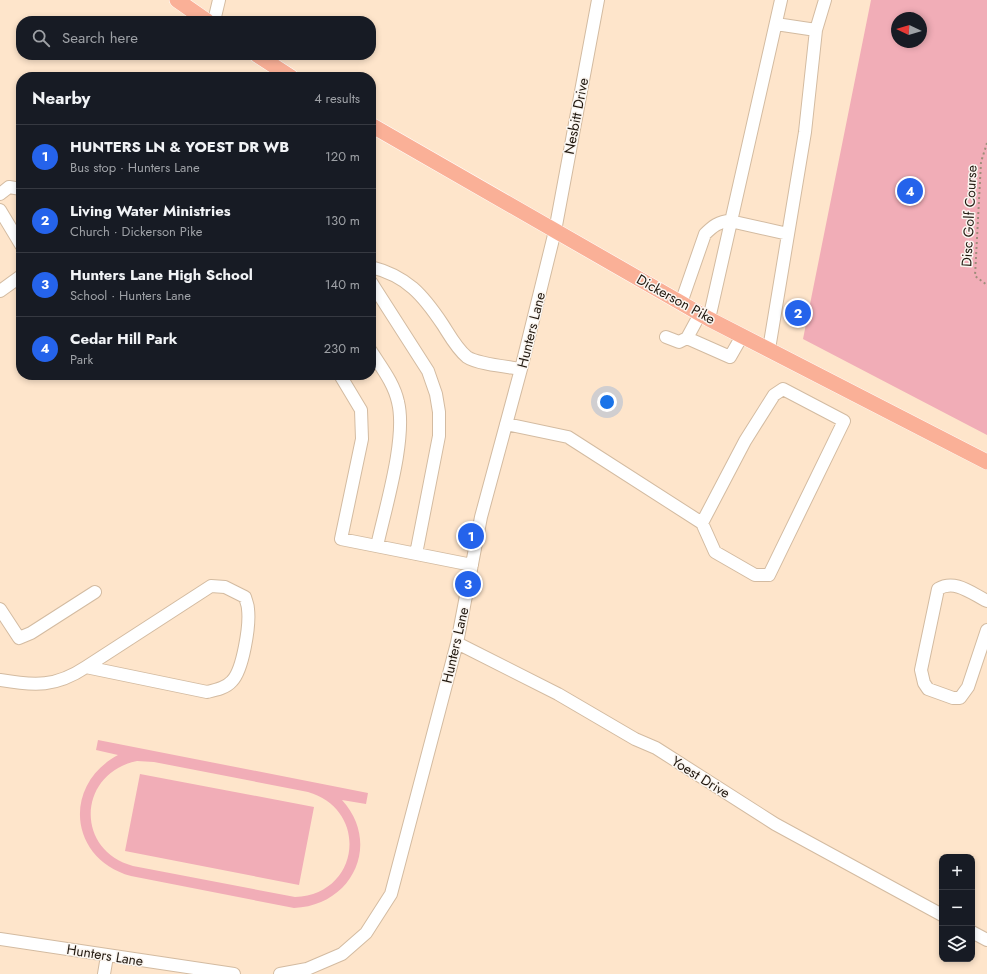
<!DOCTYPE html>
<html lang="en">
<head>
<meta charset="utf-8">
<style>
	body { margin:0; font-family:Jost,sans-serif; background:#242831; color:#f1f3f6 }
	.controls { position:absolute; right:12px; bottom:12px; display:grid; overflow:hidden; border-radius:8px; box-shadow:0 2px 6px #0003 }
	.controls button { width:36px; height:36px; display:grid; place-items:center; padding:0; border:0; border-bottom:1px solid #363941; background:#171b24; color:#f1f3f6; font:20px sans-serif }
	.compass { position:absolute; left:891px; top:12px; width:36px; height:36px; border-radius:50%; background:#171b24; box-shadow:0 2px 6px #0003; rotate:274deg }
	.you { position:absolute; left:607px; top:402px; width:14px; height:14px; margin:-10px; border:3px solid #fff; border-radius:50%; background:#1a73e8; box-shadow:0 0 0 6px #1a73e833 }
	.badge { display:grid; place-items:center; width:26px; height:26px; border-radius:50%; background:#2563eb; color:#fff; font-size:13px; font-weight:700 }
	.pin { position:absolute; translate:-50% -50%; border:2px solid #fff; box-shadow:0 1px 4px #0006 }
	.list { margin:0; padding:0; list-style:none }
	h2 { display:flex; justify-content:space-between; align-items:center; height:52px; margin:0; padding:0 16px; font-size:17px }
	h2 small { font-size:13px; font-weight:400; color:#9ea1a6 }
	.list li { display:grid; grid-template-columns:26px 1fr auto; gap:12px; align-items:center; box-sizing:border-box; height:64px; padding:0 16px; border-top:1px solid #363941 }
	.list b { display:block; font-size:15px; white-space:nowrap }
	.list p { margin:0; font-size:13px; white-space:nowrap; color:#9ea1a6 }
	.list em { font-size:13px; font-style:normal; color:#9ea1a6 }
	.icon { flex:none; width:22px; height:22px; fill:none; stroke:currentColor; stroke-width:2; stroke-linecap:round; stroke-linejoin:round }
	.map { position:relative; flex:none; width:987px; height:974px; overflow:hidden }
	.search { position:absolute; background:#171b24; box-shadow:0 2px 6px #0003; left:16px; top:16px; width:360px; height:44px; display:flex; align-items:center; gap:10px; box-sizing:border-box; padding:0 14px; border-radius:16px; color:#9ea1a6; font-size:15px }
	.panel { position:absolute; background:#171b24; box-shadow:0 2px 6px #0003; left:16px; top:72px; width:360px; height:308px; border-radius:16px }
	.map>svg:first-child { display:block }
</style>
</head>
<body>
<div class="map">
<svg width="987" height="974" viewBox="0 0 987 974">
	<rect width="100%" height="100%" fill="#fee5cb"/>
	<path fill="#f1adb7" fill-rule="evenodd" d="M871 0H987V435L803 339ZM897 18H921V42H897Z
		M98 740 368 793 366 804 342 800C382 844 352 906 294 908L131 876C69 859 62 785 118 755L96 750ZM137 761 154 762 308 792C370 810 360 895 295 897L133 866C74 850 78 773 137 761Z
		M140 774 314 807 299 885 125 851Z"/>
	<g fill="none" stroke-linecap="round" stroke-linejoin="round">
		<defs>
			<path id="minor" d="M214 21 219 0
				M816 30 825 0
				M0 194 9 187 21 189
				M0 210 21 245
				M371 267C407 276 423 295 443 325 450 336 457 349 467 357 477 364 509 367 521 369
				M371 282 428 371 436 394 439 412V436L416 554
				M0 291 21 276
				M681 303 705 234C712 227 719 221 730 221L788 234
				M709 319 781 0
				M666 337 679 342 687 338 700 314
				M687 338 730 357 742 336
				M769 349 805 132 816 30 776 24
				M371 351C381 367 394 383 398 402 407 438 385 509 377 546
				M340 375 361 410 362 439 341 539 472 565
				M506 424 568 437 702 523 715 552 755 575H769L844 421 783 389 774 395 745 441 702 523
				M987 601C971 593 955 579 938 589L921 670 924 683 928 689 953 698H960L968 687 987 630
				M0 609 19 638 31 633 95 592
				M457 643 558 694 635 739 656 748 775 824 942 915
				M0 680C35 686 56 687 86 667L211 586 225 587 245 597C246 601 248 605 248 609 250 625 243 670 232 681 226 688 216 690 207 692L86 667
				M972 932 987 940
				M0 939 234 974
				M104 974 107 956
				M280 974 307 969 342 954 366 933 391 894 457 643 481 517 521 369 555 231 598 0"/>
			<path id="major" d="M177 0 207 21
				M257 55 291 77
				M371 125 709 319 987 462"/>
		</defs>
		<use href="#minor" stroke="#d3bba1" stroke-width="14"/>
		<use href="#major" stroke="#fff" stroke-width="16"/>
		<path stroke="#a08d7b" stroke-width="2" stroke-dasharray="2 3" stroke-linecap="butt" d="M987 143 981 162 975 276 987 285"/>
		<use href="#minor" stroke="#fff" stroke-width="12"/>
		<use href="#major" stroke="#fab097" stroke-width="15"/>
	</g>
	<g text-anchor="middle" dominant-baseline="central" stroke-width="3" stroke-linejoin="round" paint-order="stroke">
		<g font-size="14" fill="#21180f" stroke="#fbf6f1">
			<text transform="translate(576 116) rotate(-79)">Nesbitt Drive</text>
			<text transform="translate(969 216) rotate(-87)">Disc Golf Course</text>
			<text transform="translate(676 299) rotate(29)">Dickerson Pike</text>
			<text transform="translate(531 330) rotate(-76)">Hunters Lane</text>
			<text transform="translate(455 645) rotate(-77)">Hunters Lane</text>
			<text transform="translate(701 777) rotate(32)">Yoest Drive</text>
			<text transform="translate(105 955) rotate(9)">Hunters Lane</text>
		</g>
	</g>
</svg>
<div class="controls">
<button>+</button>
<button>−</button>
<button><svg class="icon" aria-label="layers" viewBox="0 0 24 24"><path d="M12 4l9 5-9 5-9-5zM3 14l9 5 9-5"/></svg></button>
</div>
<svg class="compass" viewBox="-18 -18 36 36"><path d="M0-13l5 13h-10z" fill="#e53935"/><path d="M0 13l5-13h-10z" fill="#9ea1a6"/></svg>
<div class="you"></div>
<div class="pin badge" style="left:471px;top:536px">1</div>
<div class="pin badge" style="left:798px;top:313px">2</div>
<div class="pin badge" style="left:468px;top:584px">3</div>
<div class="pin badge" style="left:910px;top:191px">4</div>
<div class="search"><svg class="icon" aria-label="search" viewBox="0 0 24 24"><circle cx="10" cy="10" r="6"/><path d="M15 15l6 6"/></svg>Search here</div>
<section class="panel">
<h2>Nearby<small>4 results</small></h2>
<ul class="list">
<li><span class="badge">1</span><div><b>HUNTERS LN &amp; YOEST DR WB</b><p>Bus stop · Hunters Lane</p></div><em>120 m</em></li>
<li><span class="badge">2</span><div><b>Living Water Ministries</b><p>Church · Dickerson Pike</p></div><em>130 m</em></li>
<li><span class="badge">3</span><div><b>Hunters Lane High School</b><p>School · Hunters Lane</p></div><em>140 m</em></li>
<li><span class="badge">4</span><div><b>Cedar Hill Park</b><p>Park</p></div><em>230 m</em></li>
</ul>
</section>
</div>
</body>
</html>
